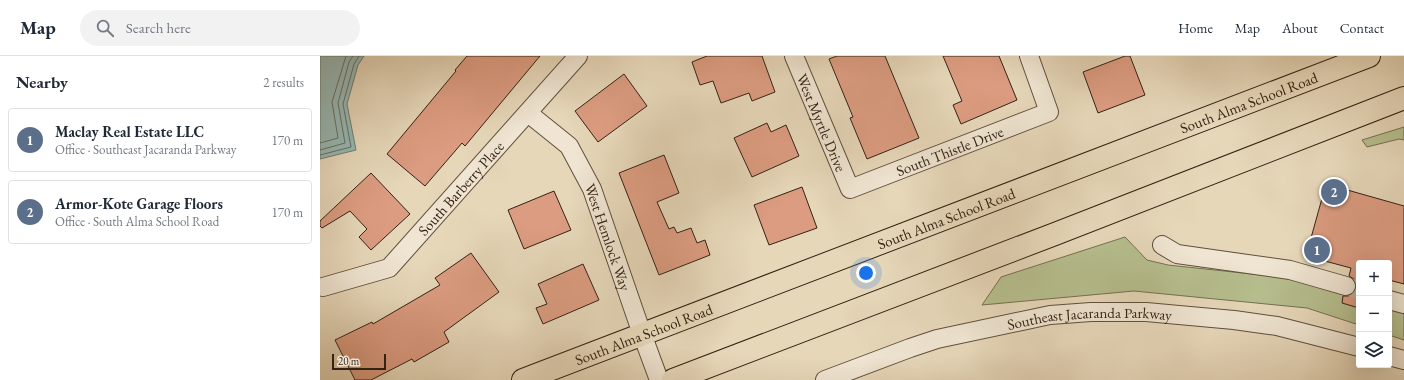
<!DOCTYPE html>
<html lang="en">
<head>
<meta charset="utf-8">
<style>
	body { margin:0; font-family:"EB Garamond",serif; background:#f2f2f3; color:#1f2937 }
	.controls { position:absolute; right:12px; bottom:12px; display:grid; overflow:hidden; border-radius:4px; box-shadow:0 4px 16px #0002 }
	.controls button { width:36px; height:36px; display:grid; place-items:center; padding:0; border:0; border-bottom:1px solid #e0e1e3; background:#fff; color:#1f2937; font:20px sans-serif }
	.scale { position:absolute; left:12px; bottom:10px; width:54px; box-sizing:border-box; padding-left:4px; border:2px solid #342213; border-top:0; font-size:11px; line-height:14px; white-space:nowrap; color:#342213; -webkit-text-stroke:3px #efe5d2; paint-order:stroke }
	.you { position:absolute; left:546px; top:217px; width:14px; height:14px; margin:-10px; border:3px solid #fff; border-radius:50%; background:#1a73e8; box-shadow:0 0 0 6px #1a73e833 }
	.badge { display:grid; place-items:center; width:26px; height:26px; border-radius:50%; background:#8f2418; color:#fff; font-size:13px; font-weight:700 }
	.pin { position:absolute; translate:-50% -50%; border:2px solid #fff; box-shadow:0 1px 4px #0006 }
	.list { margin:0; padding:0; list-style:none }
	h2 { display:flex; justify-content:space-between; align-items:center; height:52px; margin:0; padding:0 16px; font-size:17px }
	h2 small { font-size:13px; font-weight:400; color:#747a83 }
	.list li { display:grid; grid-template-columns:26px 1fr auto; gap:12px; align-items:center; box-sizing:border-box; height:64px; margin:0 8px 8px; padding:0 8px; border:1px solid #e0e1e3; border-radius:4px }
	.list b { display:block; font-size:15px; white-space:nowrap }
	.list p { margin:0; font-size:13px; white-space:nowrap; color:#747a83 }
	.list em { font-size:13px; font-style:normal; color:#747a83 }
	.icon { flex:none; width:22px; height:22px; fill:none; stroke:currentColor; stroke-width:2; stroke-linecap:round; stroke-linejoin:round }
	.map { position:relative; flex:none; width:1084px; height:324px; overflow:hidden }
	header { display:flex; align-items:center; gap:24px; box-sizing:border-box; height:56px; padding:0 20px; background:#fff; border-bottom:1px solid #e0e1e3 }
	header strong { font-size:19px }
	nav { display:flex; gap:22px; margin-inline-start:auto; font-size:14px }
	.search { width:280px; height:36px; background:#f2f2f3; display:flex; align-items:center; gap:10px; box-sizing:border-box; padding:0 14px; border-radius:22px; color:#747a83; font-size:15px }
	main { display:flex }
	aside { flex:1; background:#fff }
	.map>svg:first-child { display:block }
</style>
</head>
<body>
<header>
<strong>Map</strong>
<div class="search"><svg class="icon" aria-label="search" viewBox="0 0 24 24"><circle cx="10" cy="10" r="6"/><path d="M15 15l6 6"/></svg>Search here</div>
<nav><a>Home</a><a>Map</a><a>About</a><a>Contact</a></nav>
</header>
<main>
<aside>
<h2>Nearby<small>2 results</small></h2>
<ul class="list">
<li><span class="badge" style="background:#5c6f8a">1</span><div><b>Maclay Real Estate LLC</b><p>Office · Southeast Jacaranda Parkway</p></div><em>170 m</em></li>
<li><span class="badge" style="background:#5c6f8a">2</span><div><b>Armor-Kote Garage Floors</b><p>Office · South Alma School Road</p></div><em>170 m</em></li>
</ul>
</aside>
<div class="map">
<svg width="1084" height="324" viewBox="0 0 1084 324">
	<rect width="100%" height="100%" fill="#e6d7b9"/>
	<filter id="stains"><feTurbulence type="fractalNoise" baseFrequency=".005" numOctaves="4"/><feColorMatrix values="0 0 0 0 .2 0 0 0 0 .09 0 0 0 0 .02 0 0 0 .5 -.17"/></filter>
	<radialGradient id="worn" r=".72"><stop offset=".6" stop-color="#630" stop-opacity="0"/><stop offset="1" stop-color="#630" stop-opacity=".3"/></radialGradient>
	<path fill="#b6be8e" stroke="#757050" d="M1084 71V84L1079 83 1047 91 1042 84Z
		M805 181 827 204 848 209 969 222 1039 244V269L987 252 814 235 662 249 681 221Z
		M1069 253 1084 257V284L1069 279Z"/>
	<path fill="#97b8b4" stroke="#6f7c74" d="M0 0H44L38 9 27 48 36 94 0 103Z"/>
	<g fill="none" stroke-linecap="round" stroke-linejoin="round">
		<path stroke="#666d64" stroke-width="1" d="M0 87 18 82 12 46 26 0
			M0 94 25 87 18 47 29 6 33 0
			M0 99 31 91 23 48 34 8 39 0"/>
	</g>
	<path fill="#dc9c81" stroke="#342213" d="M147 0H220L145 90 142 87 105 130 67 98 136 15 135 14Z
		M387 0H442L455 36 432 45 429 37 401 47 393 25 380 29 372 6Z
		M517 0H565L599 82 547 103 530 62 533 61 509 3Z
		M623 0H679L697 44 641 68 633 49 642 45Z
		M805 0H810L825 39 778 57 763 16Z
		M304 18 327 50 278 86 255 55Z
		M447 67 451 76 466 69 479 100 432 121 414 82Z
		M344 99 359 137 337 146 349 173 354 171 357 177 371 172 377 187 385 184 390 199 339 219 299 117Z
		M51 117 90 158 51 194 39 181 47 173 30 155 2 172 0 170V165Z
		M1006 128 1084 150V228L1069 224V207H1039V252L1022 247 1023 240H1028L1033 238 1036 232V228L1034 223 1029 220 1031 212 986 200Z
		M482 131 497 172 449 189 434 149Z
		M234 135 251 174 204 193 188 154Z
		M151 197 179 236 124 276 129 286 94 306 92 303 51 324H35L15 284 52 266 53 268 120 229 115 222Z
		M263 208 279 244 223 268 216 252 227 248 218 228Z"/>
	<g fill="none" stroke-linecap="round" stroke-linejoin="round">
		<path stroke="#c2b398" stroke-width="18" stroke-dasharray="18 9" stroke-linecap="butt" d="M1026 230 1039 234"/>
		<defs>
			<g id="minor">
				<path id="s1" d="M474 0 530 133 729 56 709 0"/>
				<path id="s2" d="M208 57 249 90 272 133 322 278 339 324"/>
				<path d="M842 189 857 198 970 214 1026 230"/>
				<path id="s3" d="M3 231 69 212 258 0"/>
				<path d="M1069 244 1084 248"/>
				<path d="M1069 300 1084 304"/>
				<path id="s4" d="M505 324 590 292 617 283 730 259 771 256H826L914 264 957 270 1039 291"/>
			</g>
			<g id="major">
				<path id="s5" d="M203 324 1049 0"/>
				<path d="M353 324 735 178 1084 42"/>
			</g>
		</defs>
		<use href="#minor" stroke="#604f3c" stroke-width="20"/>
		<use href="#major" stroke="#342213" stroke-width="24"/>
		<use href="#minor" stroke="#efe5d2" stroke-width="18"/>
		<use href="#major" stroke="#e6d7b9" stroke-width="22"/>
	</g>
	<g text-anchor="middle" dominant-baseline="central" stroke-width="3.5" stroke-linejoin="round" paint-order="stroke">
		<g font-size="15" fill="#342213" stroke="#efe5d2">
			<text stroke="none"><textPath href="#s5" startOffset="777">South Alma School Road</textPath></text>
			<text stroke="none"><textPath href="#s1" startOffset="72">West Myrtle Drive</textPath></text>
			<text stroke="none"><textPath href="#s1" startOffset="251">South Thistle Drive</textPath></text>
			<text stroke="none"><textPath href="#s3" startOffset="176">South Barberry Place</textPath></text>
			<text stroke="none"><textPath href="#s5" startOffset="453">South Alma School Road</textPath></text>
			<text stroke="none"><textPath href="#s2" startOffset="152">West Hemlock Way</textPath></text>
			<text stroke="none"><textPath href="#s4" startOffset="274">Southeast Jacaranda Parkway</textPath></text>
			<text stroke="none"><textPath href="#s5" startOffset="129">South Alma School Road</textPath></text>
		</g>
	</g>
	<rect width="100%" height="100%" filter="url(#stains)"/>
	<rect width="100%" height="100%" fill="url(#worn)"/>
</svg>
<div class="controls">
<button>+</button>
<button>−</button>
<button><svg class="icon" aria-label="layers" viewBox="0 0 24 24"><path d="M12 4l9 5-9 5-9-5zM3 14l9 5 9-5"/></svg></button>
</div>
<div class="scale">20 m</div>
<div class="you"></div>
<div class="pin badge" style="left:997px;top:194px;background:#5c6f8a">1</div>
<div class="pin badge" style="left:1014px;top:136px;background:#5c6f8a">2</div>
</div>
</main>
</body>
</html>
